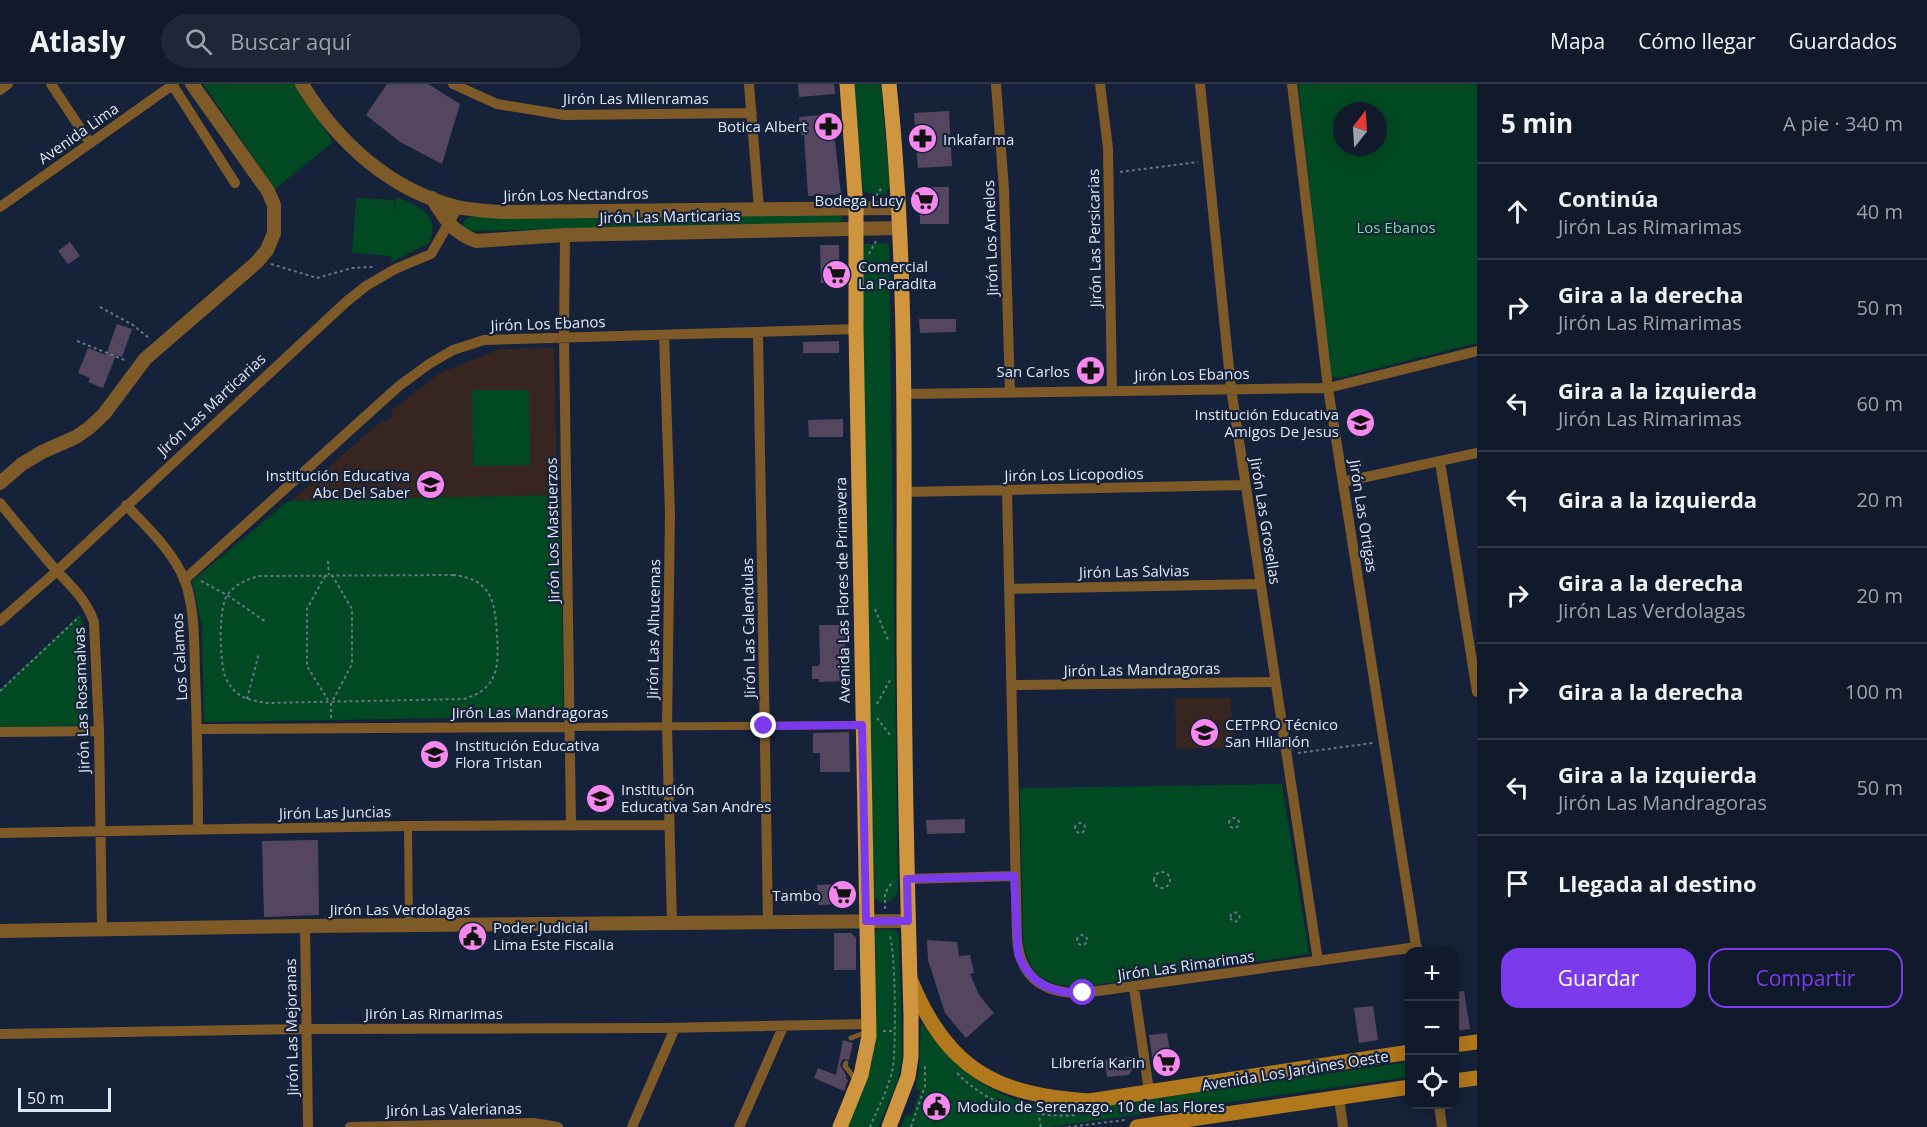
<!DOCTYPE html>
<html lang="es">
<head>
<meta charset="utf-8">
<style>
	body { margin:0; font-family:"Open Sans",sans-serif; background:#1e2737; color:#f1f3f6 }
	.controls { position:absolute; right:18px; bottom:18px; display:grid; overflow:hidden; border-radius:12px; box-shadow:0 3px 15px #0003 }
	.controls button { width:54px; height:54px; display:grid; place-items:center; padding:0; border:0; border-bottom:2px solid #303847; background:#101a2b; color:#f1f3f6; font:30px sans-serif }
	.compass { position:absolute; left:1333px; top:18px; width:54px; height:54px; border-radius:50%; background:#101a2b; box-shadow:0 3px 15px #0003; rotate:17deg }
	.scale { position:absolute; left:18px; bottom:15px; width:93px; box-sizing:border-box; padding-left:6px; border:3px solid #dfe8f8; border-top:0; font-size:16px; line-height:21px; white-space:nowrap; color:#dfe8f8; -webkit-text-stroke:4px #152239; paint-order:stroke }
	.stop { position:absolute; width:18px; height:18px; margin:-14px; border:4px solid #7c3aed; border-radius:50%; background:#fff }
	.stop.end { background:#7c3aed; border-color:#fff; box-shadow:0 2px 6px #0008 }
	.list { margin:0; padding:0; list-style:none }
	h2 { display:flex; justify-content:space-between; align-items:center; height:78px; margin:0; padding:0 24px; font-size:26px }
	h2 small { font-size:20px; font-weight:400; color:#9ca1a9 }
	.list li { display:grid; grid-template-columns:39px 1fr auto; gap:18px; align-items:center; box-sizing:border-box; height:96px; padding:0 24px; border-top:2px solid #303847 }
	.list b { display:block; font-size:22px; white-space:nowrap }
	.list p { margin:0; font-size:20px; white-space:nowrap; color:#9ca1a9 }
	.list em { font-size:20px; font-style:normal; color:#9ca1a9 }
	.actions { display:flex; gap:12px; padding:18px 24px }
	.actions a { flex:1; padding:14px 0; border:2px solid #7c3aed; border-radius:18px; text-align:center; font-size:21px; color:#7c3aed }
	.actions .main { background:#7c3aed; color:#fff }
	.icon { flex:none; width:33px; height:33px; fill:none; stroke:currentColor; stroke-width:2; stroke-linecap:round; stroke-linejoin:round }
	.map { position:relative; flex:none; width:1477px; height:1043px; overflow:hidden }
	header { display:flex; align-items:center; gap:36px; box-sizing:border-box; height:84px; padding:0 30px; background:#101a2b; border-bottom:2px solid #303847 }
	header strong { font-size:28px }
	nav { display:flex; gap:33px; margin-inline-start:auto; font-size:21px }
	.search { width:420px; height:54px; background:#1e2737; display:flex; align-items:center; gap:15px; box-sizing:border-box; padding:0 21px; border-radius:33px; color:#9ca1a9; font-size:22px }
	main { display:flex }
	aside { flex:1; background:#101a2b }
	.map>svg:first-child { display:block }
</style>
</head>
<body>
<header>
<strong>Atlasly</strong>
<div class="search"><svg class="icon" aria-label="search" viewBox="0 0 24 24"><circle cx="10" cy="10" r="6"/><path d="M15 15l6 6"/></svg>Buscar aquí</div>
<nav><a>Mapa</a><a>Cómo llegar</a><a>Guardados</a></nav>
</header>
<main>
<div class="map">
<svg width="1477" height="1043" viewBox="0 0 1477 1043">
	<rect width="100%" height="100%" fill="#152239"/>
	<path fill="#37251f" d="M554 264 557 411 291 417 381 337 386 338 392 332V326L440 289 500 265Z
		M1175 614H1230L1235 664 1176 665Z"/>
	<path fill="#014922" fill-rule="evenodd" d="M203 0H296L333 58 275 105Z
		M853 0H881L890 103 885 111 868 109 863 106Z
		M1298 0H1477V259L1339 294 1331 292ZM1342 27H1378V63H1342Z
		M396 113C418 122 441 129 429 159L392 178 391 172 352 169 356 114 394 116V133Z
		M839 129 842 132V136L838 139 469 147 462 142 465 136 470 133Z
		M885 159 889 161 898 809 891 817 880 818 871 811 862 163 865 160Z
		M472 306H529L530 381 473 382Z
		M560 411 564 632 204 638 202 543 192 497 288 417Z
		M80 530 86 551 87 641 0 643V605Z
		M1282 700 1309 870 1082 903C1045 902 1027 892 1023 853L1020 704Z
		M878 845 894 846 899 850 902 974 897 1001 878 1043H847L862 1009 872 978 874 849Z
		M921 939C972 1004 1011 1028 1096 1023L1409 978V993L1049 1043H901L906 1031 912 1032 920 1006 915 1005 919 987Z"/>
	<path fill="#554660" d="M387 0H428L460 20 442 80 400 58 366 31Z
		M798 0H834L835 10 799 13Z
		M949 27 952 82 918 84 914 29Z
		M832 30 841 110 808 112 804 51H801L799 33Z
		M919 103H949V140H920Z
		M70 158 80 172 68 180 58 167Z
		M820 161H839L840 199H821Z
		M919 235H956V248L920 249Z
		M117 240 132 245 122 273 116 271 103 304 88 298 90 294 78 289 88 264 106 271Z
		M839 257V269H803V258Z
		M843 335V353H809L808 336Z
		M819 541H844L847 597 819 598V595H812V582H819L820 578Z
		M849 648 850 688H820V669H813V649Z
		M965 735V749L927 750 926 736Z
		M318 756 319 831 264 833 262 757Z
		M847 800 848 820 818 821 817 801Z
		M834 849H851L856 854V886H834Z
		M927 856 957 858 959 872 970 871 974 889 970 890 979 911 994 929 966 954 945 929 928 876Z
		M1464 907 1470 945 1455 947V908Z
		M1373 922 1378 956 1359 959 1354 924Z
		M1167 949 1172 982 1158 984 1153 979 1149 951Z
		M843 956 853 959 849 976 843 975 840 981 846 991V995L848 996 844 1007 814 994 818 984 836 991Z
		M1131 973 1133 984 1129 991 1107 993 1105 976Z"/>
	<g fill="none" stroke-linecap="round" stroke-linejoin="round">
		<path stroke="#697488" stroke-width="2" stroke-dasharray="3 3" stroke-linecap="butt" d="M1120 88 1198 78
			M876 112 883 102
			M869 170 876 157
			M271 180 317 194 352 184 373 183
			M100 223 133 241 150 255
			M77 257 127 277
			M328 477 329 491
			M332 491 352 525V580L333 616
			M453 491C492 495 495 518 497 551 499 583 498 605 464 615L267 619C256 617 245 616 236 608 231 604 226 596 224 589 220 573 218 523 228 510 235 501 247 495 259 492Z
			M325 492 307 525V582L328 616
			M201 497 227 511 266 538
			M875 525 889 558
			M0 607 79 533
			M247 615 259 569
			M877 620 890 596
			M331 634V616
			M877 634 890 651
			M1298 669 1373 659
			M1229 739a5 5 0 1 1 10 0a5 5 0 1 1-10 0Z
			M1075 744a5 5 0 1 1 10 0a5 5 0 1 1-10 0Z
			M1154 796a8 8 0 1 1 16 0a8 8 0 1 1-16 0Z
			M885 825V809L893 797
			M1230.5 833a4.5 4.5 0 1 1 9 0a4.5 4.5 0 1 1-9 0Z
			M1077 856a5 5 0 1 1 10 0a5 5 0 1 1-10 0Z
			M883 947H895
			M957 989C989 1022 1032 1034 1077 1031
			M1037 1022 1041 1043
			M870 1043C878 1024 889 1004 893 983 896 965 896 863 889 850
			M911 1043 925 1002V980
			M1068 1043 1125 1036"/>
		<path stroke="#7e5a28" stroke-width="5" d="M851 954 867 948
			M846 979 845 982 857 997"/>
		<path stroke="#7e5a28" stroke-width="8" d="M569 643 862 641
			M408 742 409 842"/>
		<path stroke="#7e5a28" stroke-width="10" d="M51 0 90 59
			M172 0 235 99
			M453 0 497 20 564 31 752 29
			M749 0 759 125
			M996 0 1004 105 1010 308
			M1100 0 1108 64 1112 307
			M1200 0 1231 304 1318 877
			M1292 0 1328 304 1417 868
			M0 6 8 0
			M0 123 174 0
			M565 151 564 253 571 742
			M758 249 768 838
			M664 251 670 429 667 643 672 840
			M903 310 1328 304 1477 267
			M1440 378 1477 608
			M1343 398 1477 369
			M1007 406 1017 854C1020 894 1044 910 1083 909L1417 863
			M904 408 1245 401
			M0 419C18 441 36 463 55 485 71 502 86 515 94 538L99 647 102 845
			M126 421C147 443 173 467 185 497 195 526 194 558 195 588 197 640 198 693 198 745
			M184 496 399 302 429 280 453 266 484 256 856 245
			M1009 505 1260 500
			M0 537 57 487 346 218 366 202 395 185 431 170 458 123
			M1011 601 1275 598
			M198 645 569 643
			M0 648 99 647
			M0 749 408 742 670 741
			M907 795 1014 792
			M305 842 308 1043
			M1134 904 1149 1007
			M0 950 305 945 663 944 868 940
			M1339 1014 1343 1043
			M1439 1020 1442 1043
			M350 1043 534 1039 558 1043
			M632 1043 675 944
			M739 1043 783 943"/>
		<path stroke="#7e5a28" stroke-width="14" d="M302 0C337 58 390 106 457 123 471 126 487 127 502 128L898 124
			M432 114C445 135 452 148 476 157L565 151 899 144
			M0 399 22 380 42 368 76 353 89 344 104 330 145 275 257 178 267 166 274 149V121L268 107 192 0
			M0 847 305 842 908 837"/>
		<path stroke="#b2791c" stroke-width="15" d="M911 897C947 985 996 1011 1089 1017L1410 968
			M1454 961 1477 958
			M1454 997 1477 994
			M1137 1043 1410 1003"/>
		<path stroke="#d0953f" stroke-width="15" d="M889 0C907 175 904 353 904 529 904 663 907 797 911 931V973L908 993 889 1043
			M840 1043 861 991 869 952 856 245V124L847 0"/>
	</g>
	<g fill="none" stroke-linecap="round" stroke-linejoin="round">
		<path stroke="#7c3aed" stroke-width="8" d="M764 642 862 641 866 837H908L907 795 1014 792 1018 870C1029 899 1053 910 1083 909"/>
	</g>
	<defs>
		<symbol id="pharmacy-disc" viewBox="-11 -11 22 22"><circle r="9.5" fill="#f688ed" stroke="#152239"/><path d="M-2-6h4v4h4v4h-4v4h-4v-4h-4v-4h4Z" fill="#111"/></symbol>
		<symbol id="supermarket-disc" viewBox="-11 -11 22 22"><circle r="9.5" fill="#f688ed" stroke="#152239"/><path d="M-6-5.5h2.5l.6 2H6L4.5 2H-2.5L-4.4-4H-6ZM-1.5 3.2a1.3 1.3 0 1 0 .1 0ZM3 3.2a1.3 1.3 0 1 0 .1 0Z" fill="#111"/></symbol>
		<symbol id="school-disc" viewBox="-11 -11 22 22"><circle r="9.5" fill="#f688ed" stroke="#152239"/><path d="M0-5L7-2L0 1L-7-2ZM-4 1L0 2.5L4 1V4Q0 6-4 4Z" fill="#111"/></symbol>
		<symbol id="university-disc" viewBox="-11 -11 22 22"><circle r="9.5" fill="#f688ed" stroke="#152239"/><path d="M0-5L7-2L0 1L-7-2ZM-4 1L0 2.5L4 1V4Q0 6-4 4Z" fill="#111"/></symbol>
		<symbol id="civic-disc" viewBox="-11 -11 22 22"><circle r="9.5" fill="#f688ed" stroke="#152239"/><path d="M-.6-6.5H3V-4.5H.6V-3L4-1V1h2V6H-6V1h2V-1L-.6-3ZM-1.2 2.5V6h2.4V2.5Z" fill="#111"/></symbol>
	</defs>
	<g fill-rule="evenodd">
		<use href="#pharmacy-disc" x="812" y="26" width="33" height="33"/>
		<use href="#pharmacy-disc" x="906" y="38" width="33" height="33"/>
		<use href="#supermarket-disc" x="908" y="100" width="33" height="33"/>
		<use href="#supermarket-disc" x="820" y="174" width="33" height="33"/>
		<use href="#pharmacy-disc" x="1074" y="270" width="33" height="33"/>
		<use href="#school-disc" x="1344" y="322" width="33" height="33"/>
		<use href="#school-disc" x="414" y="384" width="33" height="33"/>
		<use href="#university-disc" x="1188" y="632" width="33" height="33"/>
		<use href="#school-disc" x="418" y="654" width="33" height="33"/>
		<use href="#school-disc" x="584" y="698" width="33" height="33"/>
		<use href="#supermarket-disc" x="826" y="794" width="33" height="33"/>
		<use href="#civic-disc" x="456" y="836" width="33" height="33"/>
		<use href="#supermarket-disc" x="1150" y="962" width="33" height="33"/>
		<use href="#civic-disc" x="920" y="1006" width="33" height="33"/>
	</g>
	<g text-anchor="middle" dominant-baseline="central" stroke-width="4.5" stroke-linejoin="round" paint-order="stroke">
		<g font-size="15" fill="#dfe8f8" stroke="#152239">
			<text x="636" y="14">Jirón Las Milenramas</text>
			<text transform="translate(78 49) rotate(-35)">Avenida Lima</text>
			<text transform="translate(576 110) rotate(-1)">Jirón Los Nectandros</text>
			<text transform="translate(670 132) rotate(-1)">Jirón Las Marticarias</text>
			<text transform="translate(990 154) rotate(-92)">Jirón Los Amelos</text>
			<text transform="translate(1094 154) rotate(-91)">Jirón Las Persicarias</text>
			<text transform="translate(548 239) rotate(-2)">Jirón Los Ebanos</text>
			<text transform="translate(1192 290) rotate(-1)">Jirón Los Ebanos</text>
			<text transform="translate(211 320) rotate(-43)">Jirón Las Marticarias</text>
			<text transform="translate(1074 390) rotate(-1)">Jirón Los Licopodios</text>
			<text transform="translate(1364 432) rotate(81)">Jirón Las Ortigas</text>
			<text transform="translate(1266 437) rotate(81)">Jirón Las Grosellas</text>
			<text transform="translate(552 446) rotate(-91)">Jirón Los Mastuerzos</text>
			<text transform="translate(1134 487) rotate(-1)">Jirón Las Salvias</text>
			<text transform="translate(842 506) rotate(-91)">Avenida Las Flores de Primavera</text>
			<text transform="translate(748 544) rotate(-91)">Jirón Las Calendulas</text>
			<text transform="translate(653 545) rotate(-89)">Jirón Las Alhucemas</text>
			<text transform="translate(179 573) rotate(-93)">Los Calamos</text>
			<text transform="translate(1142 585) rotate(-1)">Jirón Las Mandragoras</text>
			<text transform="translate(81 616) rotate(-92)">Jirón Las Rosamalvas</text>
			<text x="530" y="628">Jirón Las Mandragoras</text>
			<text transform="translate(335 728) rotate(-1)">Jirón Las Juncias</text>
			<text x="400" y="825">Jirón Las Verdolagas</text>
			<text transform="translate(1186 881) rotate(-8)">Jirón Las Rimarimas</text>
			<text x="434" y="929">Jirón Las Rimarimas</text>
			<text transform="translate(291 943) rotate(-91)">Jirón Las Mejoranas</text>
			<text transform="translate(1295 986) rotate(-9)">Avenida Los Jardines Oeste</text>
			<text transform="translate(454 1025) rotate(-1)">Jirón Las Valerianas</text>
		</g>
		<g font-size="15" fill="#dfe8f8" stroke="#152239" text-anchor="end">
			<text x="807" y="42">Botica Albert</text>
			<text x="943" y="55" text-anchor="start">Inkafarma</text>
			<text x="903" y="116">Bodega Lucy</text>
			<text x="858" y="182" text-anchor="start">Comercial<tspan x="858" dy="17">La Paradita</tspan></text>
			<text x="1070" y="287">San Carlos</text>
			<text x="1339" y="330">Institución Educativa<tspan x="1339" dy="17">Amigos De Jesus</tspan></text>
			<text x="410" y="391">Institución Educativa<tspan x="410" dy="17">Abc Del Saber</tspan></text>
			<text x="1225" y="640" text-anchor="start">CETPRO Técnico<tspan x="1225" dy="17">San Hilarión</tspan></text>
			<text x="455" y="661" text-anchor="start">Institución Educativa<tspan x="455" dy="17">Flora Tristan</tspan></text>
			<text x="621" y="705" text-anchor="start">Institución<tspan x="621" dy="17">Educativa San Andres</tspan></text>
			<text x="821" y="811">Tambo</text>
			<text x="493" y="843" text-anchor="start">Poder Judicial<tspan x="493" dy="17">Lima Este Fiscalia</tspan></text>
			<text x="1145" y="978">Librería Karin</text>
			<text x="957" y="1022" text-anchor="start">Modulo de Serenazgo. 10 de las Flores</text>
		</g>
		<g font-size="15" fill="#6edf92" stroke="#152239">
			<text x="1396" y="143">Los Ebanos</text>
		</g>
	</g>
</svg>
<div class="controls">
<button>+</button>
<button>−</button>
<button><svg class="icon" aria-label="locate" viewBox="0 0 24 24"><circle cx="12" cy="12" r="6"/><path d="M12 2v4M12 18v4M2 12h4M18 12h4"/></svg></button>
</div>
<svg class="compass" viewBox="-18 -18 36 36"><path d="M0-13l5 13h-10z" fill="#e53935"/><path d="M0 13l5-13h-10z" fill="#9ca1a9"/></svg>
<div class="scale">50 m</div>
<div class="stop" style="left:1083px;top:909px"></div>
<div class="stop end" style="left:764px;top:642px"></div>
</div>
<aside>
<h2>5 min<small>A pie · 340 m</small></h2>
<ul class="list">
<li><svg class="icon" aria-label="ahead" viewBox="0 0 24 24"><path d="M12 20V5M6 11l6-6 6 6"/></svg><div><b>Continúa</b><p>Jirón Las Rimarimas</p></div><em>40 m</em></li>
<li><svg class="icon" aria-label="right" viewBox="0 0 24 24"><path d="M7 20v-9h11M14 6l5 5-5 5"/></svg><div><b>Gira a la derecha</b><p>Jirón Las Rimarimas</p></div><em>50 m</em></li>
<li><svg class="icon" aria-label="left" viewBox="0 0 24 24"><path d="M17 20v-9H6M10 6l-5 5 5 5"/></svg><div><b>Gira a la izquierda</b><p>Jirón Las Rimarimas</p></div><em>60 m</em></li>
<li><svg class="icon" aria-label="left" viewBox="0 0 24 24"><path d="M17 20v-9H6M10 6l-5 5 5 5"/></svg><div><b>Gira a la izquierda</b></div><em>20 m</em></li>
<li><svg class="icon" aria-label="right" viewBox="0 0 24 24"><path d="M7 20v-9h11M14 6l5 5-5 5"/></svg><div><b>Gira a la derecha</b><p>Jirón Las Verdolagas</p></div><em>20 m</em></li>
<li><svg class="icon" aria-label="right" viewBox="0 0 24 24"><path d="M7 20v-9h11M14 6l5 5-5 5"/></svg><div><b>Gira a la derecha</b></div><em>100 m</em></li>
<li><svg class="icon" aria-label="left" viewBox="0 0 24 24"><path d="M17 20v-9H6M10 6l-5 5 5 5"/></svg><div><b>Gira a la izquierda</b><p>Jirón Las Mandragoras</p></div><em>50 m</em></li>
<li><svg class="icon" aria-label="arrive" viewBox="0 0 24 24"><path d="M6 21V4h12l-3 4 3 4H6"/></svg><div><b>Llegada al destino</b></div></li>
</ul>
<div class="actions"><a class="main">Guardar</a><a>Compartir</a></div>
</aside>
</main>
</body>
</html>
